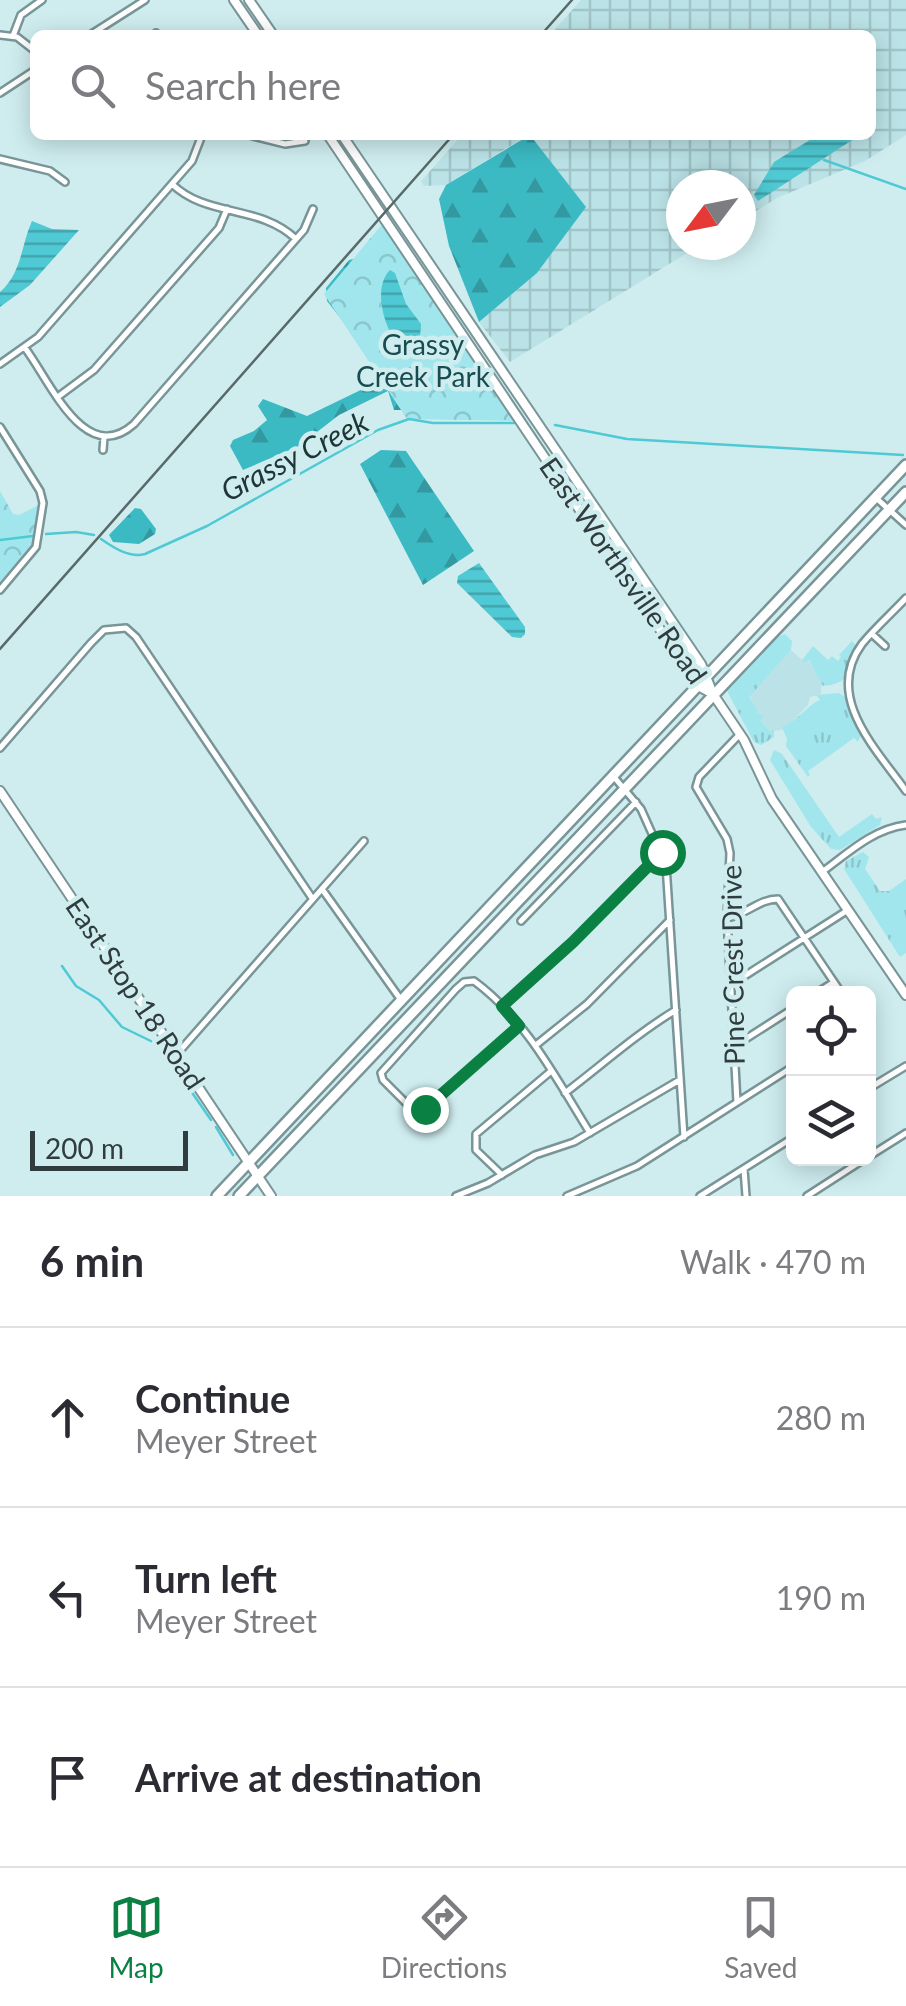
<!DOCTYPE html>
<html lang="en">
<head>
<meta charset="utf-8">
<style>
	body { margin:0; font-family:Lato,sans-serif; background:#f2f2f3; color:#2b2b33 }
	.controls { position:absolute; right:30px; bottom:30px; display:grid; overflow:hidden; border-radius:15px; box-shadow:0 5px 25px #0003 }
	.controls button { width:90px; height:90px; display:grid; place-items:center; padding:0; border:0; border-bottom:2px solid #e1e1e2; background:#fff; color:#2b2b33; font:50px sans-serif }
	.compass { position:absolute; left:666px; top:170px; width:90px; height:90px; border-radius:50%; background:#fff; box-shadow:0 5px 25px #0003; rotate:238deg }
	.scale { position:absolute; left:30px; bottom:25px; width:158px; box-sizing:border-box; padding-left:10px; border:5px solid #303c3d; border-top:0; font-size:28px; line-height:35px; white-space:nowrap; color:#303c3d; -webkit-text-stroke:8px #cfedef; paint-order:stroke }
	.stop { position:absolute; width:30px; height:30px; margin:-22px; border:8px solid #0b8043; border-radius:50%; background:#fff }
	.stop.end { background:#0b8043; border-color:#fff; box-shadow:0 2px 10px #0008 }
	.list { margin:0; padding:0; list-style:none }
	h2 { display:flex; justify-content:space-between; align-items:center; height:130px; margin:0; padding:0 40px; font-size:42px }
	h2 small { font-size:32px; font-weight:400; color:#7c7c81 }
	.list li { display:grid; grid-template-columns:65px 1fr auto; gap:30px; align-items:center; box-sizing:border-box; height:180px; padding:0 40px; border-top:2px solid #e1e1e2 }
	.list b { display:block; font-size:38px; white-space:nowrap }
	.list p { margin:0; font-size:32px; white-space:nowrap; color:#7c7c81 }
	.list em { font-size:32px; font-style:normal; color:#7c7c81 }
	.icon { flex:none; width:55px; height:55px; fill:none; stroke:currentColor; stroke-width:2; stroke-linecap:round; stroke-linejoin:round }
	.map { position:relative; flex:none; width:906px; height:1196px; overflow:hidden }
	.search { position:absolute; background:#fff; box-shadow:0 5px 25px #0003; left:30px; right:30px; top:30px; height:110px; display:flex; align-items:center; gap:25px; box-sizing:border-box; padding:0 35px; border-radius:15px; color:#7c7c81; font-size:38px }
	.sheet { height:670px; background:#fff }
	nav { display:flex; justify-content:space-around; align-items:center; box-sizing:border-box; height:140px; border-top:2px solid #e1e1e2; background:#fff; font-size:28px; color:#7c7c81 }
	nav a { display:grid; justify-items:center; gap:5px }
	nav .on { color:#0b8043 }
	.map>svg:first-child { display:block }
</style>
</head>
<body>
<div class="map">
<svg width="906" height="1196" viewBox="0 0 906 1196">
	<defs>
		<pattern id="industrial-grid" width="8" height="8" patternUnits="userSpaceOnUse" patternTransform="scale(2.5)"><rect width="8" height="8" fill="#bbe3e7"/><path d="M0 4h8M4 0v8" fill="none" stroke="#a1c4c7"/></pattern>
		<pattern id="grass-tufts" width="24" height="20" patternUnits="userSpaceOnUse" patternTransform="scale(2.5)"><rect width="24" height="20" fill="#a0e6ec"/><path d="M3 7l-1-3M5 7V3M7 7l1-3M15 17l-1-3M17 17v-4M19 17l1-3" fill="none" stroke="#8ac6cb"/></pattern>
		<pattern id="forest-firs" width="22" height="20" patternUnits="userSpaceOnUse" patternTransform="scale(2.5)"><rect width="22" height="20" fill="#3cbac4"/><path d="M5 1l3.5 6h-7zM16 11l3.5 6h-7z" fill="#3398a0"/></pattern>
		<pattern id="park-crowns" width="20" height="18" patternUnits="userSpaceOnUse" patternTransform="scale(2.5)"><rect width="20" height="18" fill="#a0e6ec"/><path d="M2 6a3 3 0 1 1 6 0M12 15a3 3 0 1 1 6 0" fill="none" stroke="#8ac6cb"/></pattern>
		<pattern id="water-rules" width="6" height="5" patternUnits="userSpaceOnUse" patternTransform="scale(2.5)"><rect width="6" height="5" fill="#4fc9d3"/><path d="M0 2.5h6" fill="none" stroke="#42a4ac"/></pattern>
	</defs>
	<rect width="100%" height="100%" fill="#cfedef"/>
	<path fill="#bbe3e7" d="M791 650 802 660H808L822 681 821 694 810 697 808 705 790 724 781 730 769 732 761 719 762 714 758 717 755 713 758 710 749 696Z"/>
	<path fill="url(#industrial-grid)" d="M581 0H906V135L865 161 777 198 741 220V185H681V245H700L510 362 479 322 537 273 585 207 530 135H871V35H550Z
		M462 135H528L446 185 424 186 421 181Z"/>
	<path fill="url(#grass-tufts)" d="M785 634 792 641 791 650 749 697 758 710 756 714 764 715 761 720 769 731 774 730V737L761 745 754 742 727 691C737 674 767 640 785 634Z
		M852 641 856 646C846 671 853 683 823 686L809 660 804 663 802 660 813 646 828 660 832 656 838 661 841 657 839 655Z
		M839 693 845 697 861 734 858 742 854 738 808 771 810 775 808 777 786 746 787 739 782 727C798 721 807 705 820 700L816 695Z
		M774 750 782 754 839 837 872 814 876 819 882 817 880 825 840 850 831 849 811 827 770 760Z
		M863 852 869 857 865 869 880 891H889L906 879V953L900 957 844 869 846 861Z"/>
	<path fill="url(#forest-firs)" d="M530 135 586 207 537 273 479 322 449 246 439 199 446 185Z
		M361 257 402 410H394L388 391 339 415 299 446 243 470 230 446 233 440 254 431 267 420 258 406 263 399 307 416 371 385 387 390 357 339 327 301 326 288 349 260Z
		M381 450 406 451 474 551 423 585 360 464Z
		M135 508 141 509 156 529 155 534 139 544 113 542 109 535Z"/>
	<path fill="url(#park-crowns)" d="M384 222 518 421 407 419 324 294Z
		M0 491 13 514 19 515 39 505 33 547 0 584Z"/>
	<path fill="url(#water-rules)" d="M818 135H860L758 201 754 195 774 162Z
		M32 221 52 229 79 230 30 285 0 307V292C22 273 21 245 32 221Z
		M390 270 395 273 406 304 421 324 419 350 407 355C387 339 370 290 390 270Z
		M479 563 525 627V634L521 638 512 637 457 583 458 576Z"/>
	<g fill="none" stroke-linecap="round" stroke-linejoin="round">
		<path stroke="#4fc9d3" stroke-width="2.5" d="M824 160 906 189
			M555 425 627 439 903 455
			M46 534 76 532 94 535
			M101 539C114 548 129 558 145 554L207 526 378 430 409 419 433 423H514
			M0 540 33 536
			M62 966 76 986 99 1000 122 1027 159 1045 211 1120
			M216 1127 233 1155"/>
		<defs>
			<path id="street" d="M156 33V35
				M0 35 17 37 35 51
				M90 35 145 0
				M13 36 21 15 42 0
				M0 93 35 70
				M249 135 285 144 305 141
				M0 159 50 171 65 182
				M172 184C207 218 259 204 296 239
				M25 348C50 381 85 468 134 424L304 230 313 209
				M0 364 38 337 192 161 202 135
				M59 396 94 370 219 228 227 209
				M0 427 40 491 43 503 36 547 0 590
				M103 450 104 437
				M875 497 906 525
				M906 598C892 613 875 628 862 644 823 697 877 750 906 791
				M872 634 885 646
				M0 748 91 643 104 630 126 628 136 637 312 898
				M614 777 641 809 666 865 684 1137
				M822 872C848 853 873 829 906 825
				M322 889 401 1000
				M727 918C746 915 759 899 778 899L842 994
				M521 921 636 802
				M732 984 848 910
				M815 994 834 982
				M502 1006 573 942 661 852
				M519 1026 418 1115 383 1080 381 1073 456 989 464 982 474 981C526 1019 557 1080 590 1133
				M536 1045 587 1004 670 920
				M733 1047 794 1008
				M177 1054 364 841
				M868 1089 906 1066
				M565 1093C602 1065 636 1034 676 1010
				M737 1102 727 918 730 853 727 839 696 787 699 777 740 734
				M868 1157 906 1133
				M744 1169 746 1196
				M502 1175 476 1150V1134L550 1072
				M456 1196 488 1183 535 1155 574 1142 678 1081
				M567 1196 637 1166 794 1066
				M700 1196 794 1137
				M807 1196 866 1158"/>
			<path id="secondary" d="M234 0 258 35
				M249 0 273 35
				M328 135 698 686 713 694
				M342 135 701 664 713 694 744 740 772 799 906 995
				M0 791 271 1196"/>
			<path id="primary" d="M217 1196 906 465
				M239 1196 906 492"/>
		</defs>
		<use href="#street" stroke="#799597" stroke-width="10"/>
		<use href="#secondary" stroke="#799597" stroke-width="12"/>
		<use href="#primary" stroke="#799597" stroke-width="14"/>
		<use href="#street" stroke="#fff" stroke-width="5"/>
		<use href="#secondary" stroke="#fff" stroke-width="8"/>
		<use href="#primary" stroke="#fff" stroke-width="9"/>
		<path stroke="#58696a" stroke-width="2.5" d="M541 35 572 0
			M0 649 453 135"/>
	</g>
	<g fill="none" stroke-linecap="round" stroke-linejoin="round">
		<path stroke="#0b8043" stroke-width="12" d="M425 1109 519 1026 502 1006 573 942 662 852"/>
	</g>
	<g text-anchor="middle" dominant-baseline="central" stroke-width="9" stroke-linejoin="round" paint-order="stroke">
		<g font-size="28" fill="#174c50" stroke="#cfedef">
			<text x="423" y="344">Grassy<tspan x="423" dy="32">Creek Park</tspan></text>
		</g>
		<g font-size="28" fill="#303c3d" stroke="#cfedef">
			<text transform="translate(624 570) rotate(55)">East Worthsville Road</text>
			<text transform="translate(732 965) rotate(-91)">Pine Crest Drive</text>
			<text transform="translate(136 993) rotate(56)">East Stop 18 Road</text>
		</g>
		<g font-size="30" font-style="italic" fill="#1e3436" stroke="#cfedef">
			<text transform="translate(294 455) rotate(-27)">Grassy Creek</text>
		</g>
	</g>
</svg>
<div class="controls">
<button><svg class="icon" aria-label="locate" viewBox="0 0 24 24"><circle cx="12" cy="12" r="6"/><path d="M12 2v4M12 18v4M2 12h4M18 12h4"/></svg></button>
<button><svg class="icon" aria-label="layers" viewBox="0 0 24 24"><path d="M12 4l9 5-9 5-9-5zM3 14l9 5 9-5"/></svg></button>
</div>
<svg class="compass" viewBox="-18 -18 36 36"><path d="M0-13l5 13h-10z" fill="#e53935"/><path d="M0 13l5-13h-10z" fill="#7c7c81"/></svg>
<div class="scale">200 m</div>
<div class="stop" style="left:662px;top:852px"></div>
<div class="stop end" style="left:425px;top:1109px"></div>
<div class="search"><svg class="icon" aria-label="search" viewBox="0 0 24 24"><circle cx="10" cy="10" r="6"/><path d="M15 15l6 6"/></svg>Search here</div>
</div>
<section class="sheet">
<h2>6 min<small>Walk · 470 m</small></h2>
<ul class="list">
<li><svg class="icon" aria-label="ahead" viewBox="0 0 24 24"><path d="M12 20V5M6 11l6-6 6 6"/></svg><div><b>Continue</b><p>Meyer Street</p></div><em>280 m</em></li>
<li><svg class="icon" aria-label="left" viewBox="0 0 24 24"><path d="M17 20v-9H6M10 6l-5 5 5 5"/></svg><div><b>Turn left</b><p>Meyer Street</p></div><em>190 m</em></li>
<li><svg class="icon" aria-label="arrive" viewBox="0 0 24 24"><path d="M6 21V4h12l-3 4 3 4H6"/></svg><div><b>Arrive at destination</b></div></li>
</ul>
</section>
<nav>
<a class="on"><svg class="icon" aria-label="map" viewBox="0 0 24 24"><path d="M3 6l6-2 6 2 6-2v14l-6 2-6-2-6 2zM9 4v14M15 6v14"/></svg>Map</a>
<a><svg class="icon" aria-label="directions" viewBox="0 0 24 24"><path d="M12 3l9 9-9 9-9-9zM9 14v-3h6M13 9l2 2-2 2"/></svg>Directions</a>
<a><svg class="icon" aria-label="saved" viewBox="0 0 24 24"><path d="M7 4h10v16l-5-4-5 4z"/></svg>Saved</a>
</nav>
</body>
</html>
